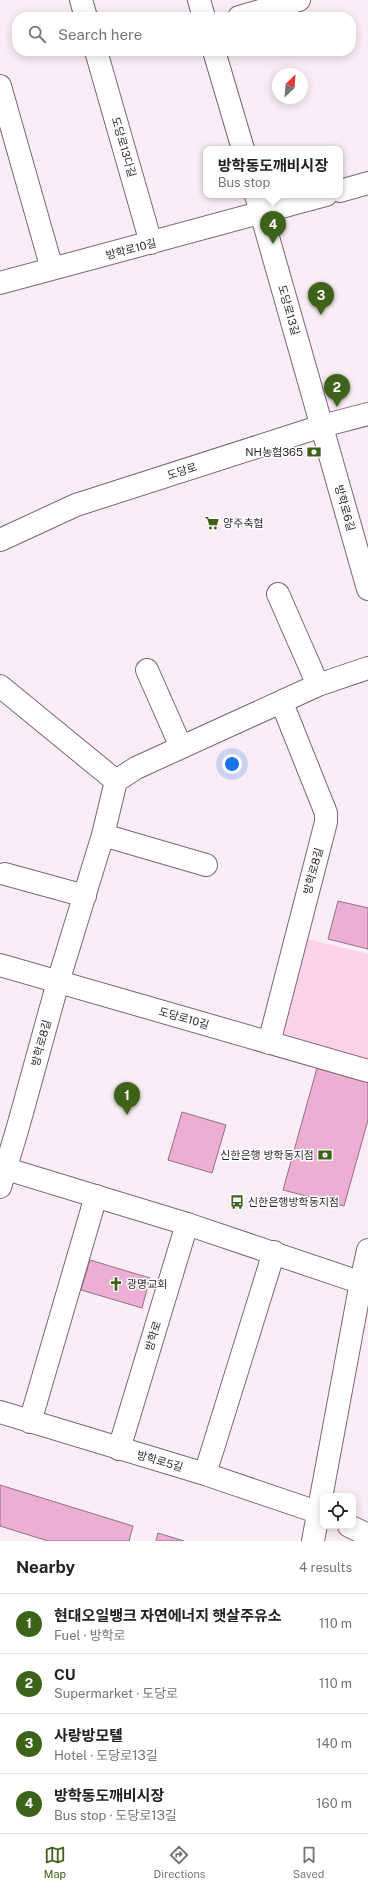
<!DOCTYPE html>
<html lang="en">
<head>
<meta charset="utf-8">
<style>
	body { margin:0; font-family:"Public Sans","Noto Sans KR",sans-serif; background:#f6f6f6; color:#222 }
	.controls { position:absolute; right:12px; bottom:12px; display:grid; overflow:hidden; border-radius:8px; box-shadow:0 2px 10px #0003 }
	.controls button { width:36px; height:36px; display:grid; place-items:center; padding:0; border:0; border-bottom:1px solid #e0e0e0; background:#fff; color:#222; font:20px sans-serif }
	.compass { position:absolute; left:272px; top:68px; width:36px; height:36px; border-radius:50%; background:#fff; box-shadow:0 2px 10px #0003; rotate:25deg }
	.you { position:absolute; left:232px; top:764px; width:14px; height:14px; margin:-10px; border:3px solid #fff; border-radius:50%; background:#1a73e8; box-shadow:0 0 0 6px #1a73e833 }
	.badge { display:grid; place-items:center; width:26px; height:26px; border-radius:50%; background:#3d621a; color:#fff; font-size:13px; font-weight:700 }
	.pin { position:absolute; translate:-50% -33px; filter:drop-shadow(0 1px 2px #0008) }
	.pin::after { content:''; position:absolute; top:21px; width:14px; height:12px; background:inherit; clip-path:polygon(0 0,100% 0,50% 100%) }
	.popup { position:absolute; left:203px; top:146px; width:140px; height:52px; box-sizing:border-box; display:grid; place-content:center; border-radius:8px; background:#fff; filter:drop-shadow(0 1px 3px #0005); font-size:13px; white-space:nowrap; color:#767676 }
	.popup b { font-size:15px; color:#222 }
	.popup::after { content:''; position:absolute; left:50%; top:100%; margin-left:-8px; border:8px solid transparent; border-top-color:#fff }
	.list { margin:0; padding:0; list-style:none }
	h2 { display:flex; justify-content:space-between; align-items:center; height:52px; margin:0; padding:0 16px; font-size:17px }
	h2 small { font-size:13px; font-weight:400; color:#767676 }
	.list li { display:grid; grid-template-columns:26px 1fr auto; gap:12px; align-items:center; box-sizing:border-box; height:60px; padding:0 16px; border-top:1px solid #e0e0e0 }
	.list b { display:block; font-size:15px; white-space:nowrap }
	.list p { margin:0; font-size:13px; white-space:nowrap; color:#767676 }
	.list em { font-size:13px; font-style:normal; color:#767676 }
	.icon { flex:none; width:22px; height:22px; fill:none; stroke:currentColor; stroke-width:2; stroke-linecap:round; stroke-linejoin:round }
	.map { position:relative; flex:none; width:368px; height:1541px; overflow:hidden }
	.search { position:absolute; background:#fff; box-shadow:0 2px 10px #0003; left:12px; right:12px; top:12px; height:44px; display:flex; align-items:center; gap:10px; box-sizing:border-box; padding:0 14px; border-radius:16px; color:#767676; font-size:15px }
	.sheet { height:292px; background:#fff }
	nav { display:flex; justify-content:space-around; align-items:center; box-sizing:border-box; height:56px; border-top:1px solid #e0e0e0; background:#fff; font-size:11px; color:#767676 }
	nav a { display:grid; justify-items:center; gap:2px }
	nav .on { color:#3d621a }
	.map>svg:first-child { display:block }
</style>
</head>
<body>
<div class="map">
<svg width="368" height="1541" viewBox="0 0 368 1541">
	<rect width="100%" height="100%" fill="#fbedf5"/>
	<path fill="#fdd3ec" d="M307 939 368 954V1061L282 1037Z"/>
	<path fill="#ecaed3" stroke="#917385" d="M338 901 368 908V949L328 939Z
		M317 1068 368 1082V1120L344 1206 283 1190Z
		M182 1112 226 1125 212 1173 168 1160Z
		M90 1260 150 1278 142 1308 81 1290Z
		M0 1485 133 1526 129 1541H48L0 1526Z
		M158 1533 184 1541H156Z"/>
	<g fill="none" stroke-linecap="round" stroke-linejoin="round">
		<defs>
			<path id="street" d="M81 0 86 17
				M239 17 299 0
				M96 51 151 243
				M0 86 52 269
				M340 191 368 183
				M0 283 326 195
				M278 594 318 685
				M147 670 181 747
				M0 686 116 781
				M103 835 206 865
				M5 874 85 896
				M0 965 368 1071
				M269 1043 326 822V813L282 703
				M0 1187 18 1127 58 982 103 835 116 781 136 768 318 685 368 668
				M0 1412 205 1474 323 1514
				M30 1422 96 1196
				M119 1449 187 1224
				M205 1474 274 1252
				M349 1526 368 1535
				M313 1541 361 1282"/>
			<path id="secondary" d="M199 0 204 17
				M214 51 243 149
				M256 195 368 589
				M0 540 76 505 322 426 368 414
				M0 1167 187 1224 368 1285
				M361 1282 368 1250"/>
		</defs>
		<use href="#street" stroke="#816475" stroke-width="24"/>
		<use href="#secondary" stroke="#816475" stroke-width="24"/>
		<use href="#street" stroke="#fff" stroke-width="22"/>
		<use href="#secondary" stroke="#fff" stroke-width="22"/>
	</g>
	<defs>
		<symbol id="bank-bare" viewBox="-9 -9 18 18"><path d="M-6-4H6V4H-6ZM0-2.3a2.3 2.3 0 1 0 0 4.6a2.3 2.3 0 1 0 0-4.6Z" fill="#3d621a" stroke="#fff" stroke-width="2.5" paint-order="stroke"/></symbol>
		<symbol id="supermarket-bare" viewBox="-9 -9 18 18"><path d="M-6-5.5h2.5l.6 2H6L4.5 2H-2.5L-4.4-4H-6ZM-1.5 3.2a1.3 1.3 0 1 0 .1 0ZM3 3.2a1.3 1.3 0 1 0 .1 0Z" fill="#3d621a" stroke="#fff" stroke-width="2.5" paint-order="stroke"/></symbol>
		<symbol id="bus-bare" viewBox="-9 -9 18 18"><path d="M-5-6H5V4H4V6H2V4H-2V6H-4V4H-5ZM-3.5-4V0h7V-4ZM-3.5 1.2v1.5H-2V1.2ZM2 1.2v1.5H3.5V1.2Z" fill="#3d621a" stroke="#fff" stroke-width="2.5" paint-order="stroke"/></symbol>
		<symbol id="church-bare" viewBox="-9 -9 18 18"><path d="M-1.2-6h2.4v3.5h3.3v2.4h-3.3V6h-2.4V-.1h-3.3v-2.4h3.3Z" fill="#3d621a" stroke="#fff" stroke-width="2.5" paint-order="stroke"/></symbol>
	</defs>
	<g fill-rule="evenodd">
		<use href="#bank-bare" x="304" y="442" width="20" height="20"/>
		<use href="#supermarket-bare" x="202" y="513" width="20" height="20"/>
		<use href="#bank-bare" x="315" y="1145" width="20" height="20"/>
		<use href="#bus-bare" x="227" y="1192" width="20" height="20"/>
		<use href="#church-bare" x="106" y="1274" width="20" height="20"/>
	</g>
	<g text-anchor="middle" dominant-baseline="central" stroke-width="3" stroke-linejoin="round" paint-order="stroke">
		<g font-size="11" fill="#34272e" stroke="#fff">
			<text transform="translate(124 147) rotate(74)">도당로13다길</text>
			<text transform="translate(131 249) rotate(-15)">방학로10길</text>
			<text transform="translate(289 310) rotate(74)">도당로13길</text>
			<text transform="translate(182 471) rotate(-18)">도당로</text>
			<text transform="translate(345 508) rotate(74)">방학로6길</text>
			<text transform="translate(313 871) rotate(-75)">방학로8길</text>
			<text transform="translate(184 1018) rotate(16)">도당로10길</text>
			<text transform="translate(41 1043) rotate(-75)">방학로8길</text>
			<text transform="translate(153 1336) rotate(-73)">방학로</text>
			<text transform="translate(160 1461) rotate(16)">방학로5길</text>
		</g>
		<g font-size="11" fill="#34272e" stroke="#fff" text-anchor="start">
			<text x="303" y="452" text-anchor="end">NH농협365</text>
			<text x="223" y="523">양주축협</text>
			<text x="314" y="1155" text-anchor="end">신한은행 방학동지점</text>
			<text x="248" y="1202">신한은행방학동지점</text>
			<text x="127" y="1284">광명교회</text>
		</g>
	</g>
</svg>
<div class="controls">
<button><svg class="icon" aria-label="locate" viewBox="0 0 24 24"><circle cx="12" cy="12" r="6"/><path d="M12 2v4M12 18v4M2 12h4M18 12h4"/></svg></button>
</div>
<svg class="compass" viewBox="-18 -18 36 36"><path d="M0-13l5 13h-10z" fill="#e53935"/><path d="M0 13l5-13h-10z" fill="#767676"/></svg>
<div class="you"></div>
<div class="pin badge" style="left:127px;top:1115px">1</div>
<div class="pin badge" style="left:337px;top:407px">2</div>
<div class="pin badge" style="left:321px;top:315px">3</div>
<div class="pin badge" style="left:273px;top:244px">4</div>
<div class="popup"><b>방학동도깨비시장</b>Bus stop</div>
<div class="search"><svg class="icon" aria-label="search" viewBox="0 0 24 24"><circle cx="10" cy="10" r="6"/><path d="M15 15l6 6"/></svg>Search here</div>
</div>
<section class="sheet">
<h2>Nearby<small>4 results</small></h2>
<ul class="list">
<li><span class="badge">1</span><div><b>현대오일뱅크 자연에너지 햇살주유소</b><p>Fuel · 방학로</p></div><em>110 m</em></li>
<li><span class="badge">2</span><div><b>CU</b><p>Supermarket · 도당로</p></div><em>110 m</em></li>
<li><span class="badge">3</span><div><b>사랑방모텔</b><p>Hotel · 도당로13길</p></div><em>140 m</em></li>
<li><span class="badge">4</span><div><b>방학동도깨비시장</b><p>Bus stop · 도당로13길</p></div><em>160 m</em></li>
</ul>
</section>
<nav>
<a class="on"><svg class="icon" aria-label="map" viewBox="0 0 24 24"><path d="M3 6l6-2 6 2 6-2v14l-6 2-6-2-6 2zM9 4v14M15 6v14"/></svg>Map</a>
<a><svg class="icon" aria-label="directions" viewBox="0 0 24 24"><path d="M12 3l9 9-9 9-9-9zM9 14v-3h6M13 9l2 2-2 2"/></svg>Directions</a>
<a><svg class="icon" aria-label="saved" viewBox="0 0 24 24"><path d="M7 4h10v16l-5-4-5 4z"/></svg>Saved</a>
</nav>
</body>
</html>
